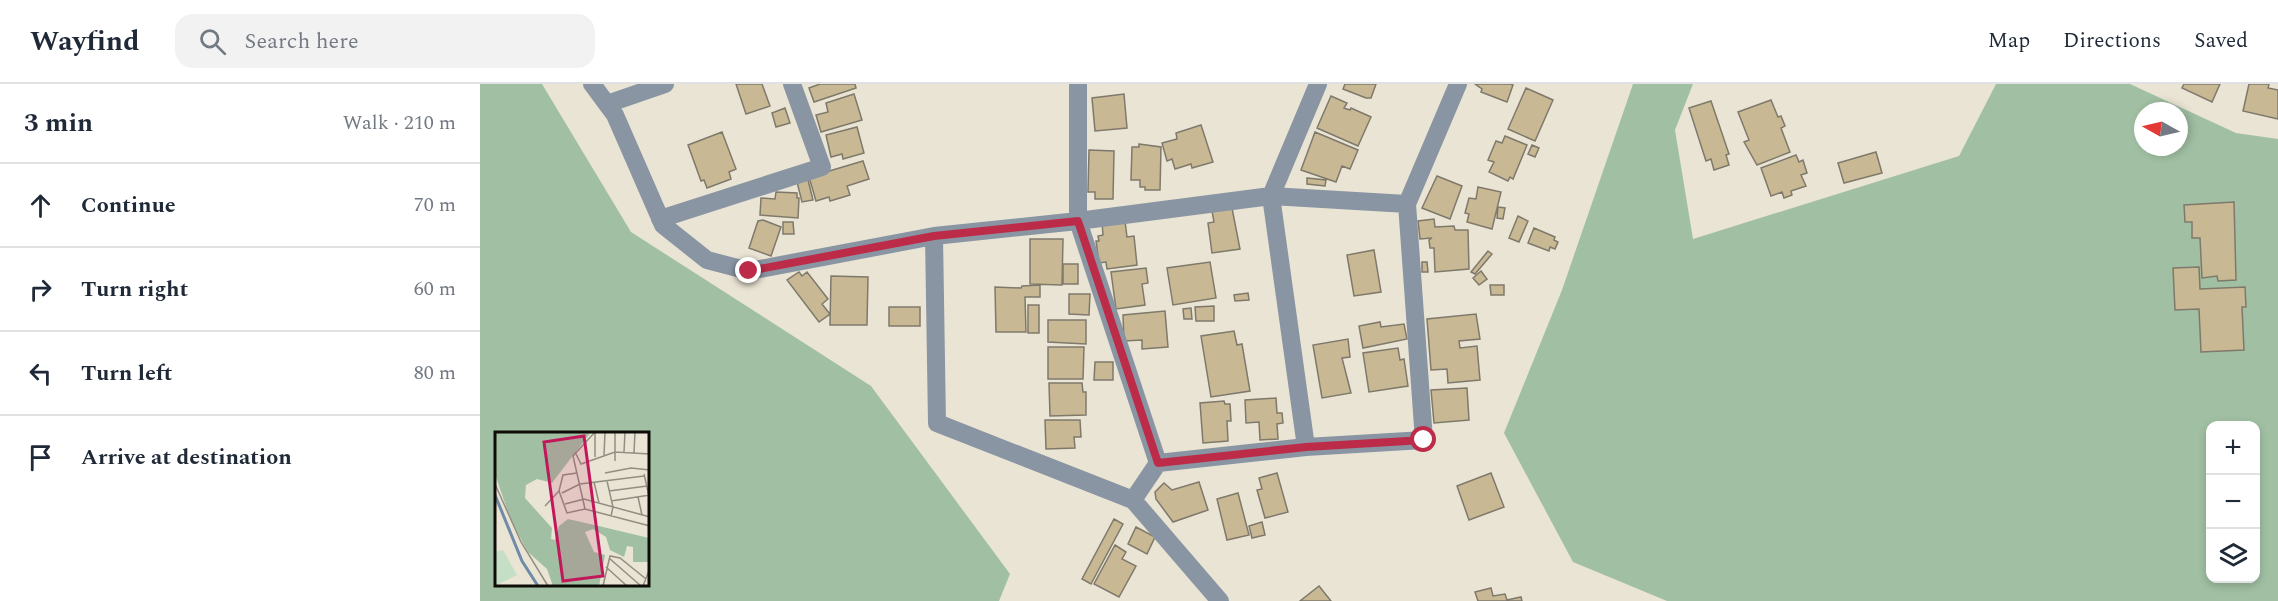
<!DOCTYPE html>
<html lang="en">
<head>
<meta charset="utf-8">
<style>
	body { margin:0; font-family:Spectral,serif; background:#f2f2f3; color:#1f2937 }
	.controls { position:absolute; right:18px; bottom:18px; display:grid; overflow:hidden; border-radius:12px; box-shadow:0 3px 9px #0003 }
	.controls button { width:54px; height:54px; display:grid; place-items:center; padding:0; border:0; border-bottom:2px solid #e0e1e3; background:#fff; color:#1f2937; font:30px sans-serif }
	.compass { position:absolute; left:1654px; top:18px; width:54px; height:54px; border-radius:50%; background:#fff; box-shadow:0 3px 9px #0003; rotate:278deg }
	.stop { position:absolute; width:18px; height:18px; margin:-14px; border:4px solid #bc2c49; border-radius:50%; background:#fff }
	.stop.end { background:#bc2c49; border-color:#fff; box-shadow:0 2px 6px #0008 }
	.list { margin:0; padding:0; list-style:none }
	h2 { display:flex; justify-content:space-between; align-items:center; height:78px; margin:0; padding:0 24px; font-size:26px }
	h2 small { font-size:20px; font-weight:400; color:#747a83 }
	.list li { display:grid; grid-template-columns:39px 1fr auto; gap:18px; align-items:center; box-sizing:border-box; height:84px; padding:0 24px; border-top:2px solid #e0e1e3 }
	.list b { display:block; font-size:22px; white-space:nowrap }
	.list em { font-size:20px; font-style:normal; color:#747a83 }
	.icon { flex:none; width:33px; height:33px; fill:none; stroke:currentColor; stroke-width:2; stroke-linecap:round; stroke-linejoin:round }
	.map { position:relative; flex:none; width:1798px; height:517px; overflow:hidden }
	header { display:flex; align-items:center; gap:36px; box-sizing:border-box; height:84px; padding:0 30px; background:#fff; border-bottom:2px solid #e0e1e3 }
	header strong { font-size:28px }
	nav { display:flex; gap:33px; margin-inline-start:auto; font-size:21px }
	.search { width:420px; height:54px; background:#f2f2f3; display:flex; align-items:center; gap:15px; box-sizing:border-box; padding:0 21px; border-radius:18px; color:#747a83; font-size:22px }
	main { display:flex }
	aside { flex:1; background:#fff }
	.map>svg:first-child { display:block }
</style>
</head>
<body>
<header>
<strong>Wayfind</strong>
<div class="search"><svg class="icon" aria-label="search" viewBox="0 0 24 24"><circle cx="10" cy="10" r="6"/><path d="M15 15l6 6"/></svg>Search here</div>
<nav><a>Map</a><a>Directions</a><a>Saved</a></nav>
</header>
<main>
<aside>
<h2>3 min<small>Walk · 210 m</small></h2>
<ul class="list">
<li><svg class="icon" aria-label="ahead" viewBox="0 0 24 24"><path d="M12 20V5M6 11l6-6 6 6"/></svg><div><b>Continue</b></div><em>70 m</em></li>
<li><svg class="icon" aria-label="right" viewBox="0 0 24 24"><path d="M7 20v-9h11M14 6l5 5-5 5"/></svg><div><b>Turn right</b></div><em>60 m</em></li>
<li><svg class="icon" aria-label="left" viewBox="0 0 24 24"><path d="M17 20v-9H6M10 6l-5 5 5 5"/></svg><div><b>Turn left</b></div><em>80 m</em></li>
<li><svg class="icon" aria-label="arrive" viewBox="0 0 24 24"><path d="M6 21V4h12l-3 4 3 4H6"/></svg><div><b>Arrive at destination</b></div></li>
</ul>
</aside>
<div class="map">
<svg width="1798" height="517" viewBox="0 0 1798 517">
	<rect width="100%" height="100%" fill="#eae4d4"/>
	<path fill="#a1c0a3" fill-rule="evenodd" d="M0 0H62L151 148 391 302 530 490 519 517H0ZM16 349H168V500H16Z
		M1153 0H1213L1195 46 1213 155 1479 72 1516 0H1650L1756 49 1798 55V517H1187L1093 478 1024 349 1082 206ZM1663 27H1699V63H1663ZM1730 342H1776V494H1730Z"/>
	<path fill="#c8b994" stroke="#7f796b" stroke-width="1.5" d="M256 0H282L290 22 266 30Z
		M340 0H375L376 4 334 18 329 4Z
		M865 0H896L891 14H886L863 5Z
		M995 0H1030L1033 1 1027 18 1001 8 1002 5Z
		M1704 0H1740L1732 18 1702 4Z
		M1769 0H1789L1788 4 1798 6V35L1763 27Z
		M1046 4 1073 16 1055 57 1028 45Z
		M374 10 382 36 341 48 336 31 348 28 346 19Z
		M644 10 647 44 615 47 612 14Z
		M851 12 867 19 864 24 870 26 871 24 891 33 878 62 837 44Z
		M1291 16 1298 33 1301 32 1305 42 1301 44 1310 68 1277 81 1264 58 1269 56 1258 28Z
		M1231 17 1249 70 1246 71 1249 81 1234 86 1231 75 1226 77 1209 24Z
		M305 24 310 39 296 43 292 29Z
		M721 41 733 78 712 84 711 80 695 85 692 75 687 77 682 59 697 55 696 49Z
		M377 43 384 69 363 75 362 70 351 73 346 51Z
		M242 48 256 85 249 88 251 95 227 104 224 96 221 97 208 61Z
		M835 48 878 66 870 85 862 82 856 98 821 86Z
		M1025 52 1047 61 1033 95 1030 93 1028 97 1009 88 1014 78 1008 76 1016 57 1022 59Z
		M659 60 681 63 680 106H665V103H660V96H651L652 63H659Z
		M1052 61 1059 64 1055 73 1048 70Z
		M609 66 634 67 633 115H615V108H608Z
		M1396 68 1402 89 1364 99 1358 79Z
		M1316 71 1319 78 1323 76 1327 89 1321 91 1326 102 1311 107 1312 111 1304 114 1302 108 1291 112 1281 84Z
		M383 77 389 95 367 102 370 111 350 117 349 113 336 117 329 93Z
		M957 92 982 102 970 135 942 124Z
		M827 94 846 96 845 102 827 100Z
		M328 96 333 116 322 118 317 98Z
		M998 103 1021 108 1012 145 987 138 989 130 985 129 989 114 996 115Z
		M296 108 317 109V114H319L318 134 280 131 281 114 295 115Z
		M1754 118 1756 196 1738 197 1737 192 1722 194 1720 154H1712V138H1705L1704 121Z
		M1018 123 1025 124 1023 135 1017 134Z
		M752 124 760 165 732 169 728 139 734 138 732 127Z
		M1038 132 1048 137 1039 158 1029 154Z
		M954 135 955 143 974 142 975 146H988L989 185 955 188 954 164H950L949 156 952 154 940 155 938 137Z
		M283 136 301 143 291 172 269 164 278 137Z
		M645 137 647 153 654 152 657 181 627 185 626 178 619 179 616 157H619L618 152 623 151 622 139Z
		M303 138H313L314 150H303Z
		M1054 144 1075 153 1074 156 1078 158 1075 165 1070 163 1069 167 1048 159Z
		M550 155H583L582 201 550 200Z
		M894 166 901 208 874 212 867 171Z
		M1008 167 1012 170 995 190 991 188Z
		M730 178 736 214 693 221 687 184Z
		M942 178H947L948 188H942Z
		M583 180H598V200H583Z
		M1719 183 1720 205 1765 203 1766 223H1762L1764 266 1721 268 1719 225 1695 226 1693 184Z
		M666 184 668 199 662 200 665 221 636 225 631 188Z
		M1001 187 1007 195 999 201 993 194Z
		M319 188 322 192 327 188 348 215 342 220 350 230 339 238 307 196Z
		M351 192 388 193 387 241H350Z
		M560 201V213H545L546 248H516L515 203 541 204 542 202Z
		M1010 201H1024V211H1011Z
		M768 209 769 216 755 217 754 211Z
		M589 210H610L609 231 589 230Z
		M548 221H559V249H548Z
		M734 222V237H716L715 223Z
		M409 223H440V242H409Z
		M711 224 712 235H704L703 225Z
		M685 227 688 263 662 265V256L644 257 643 231Z
		M996 230 1000 255 979 257 980 264 997 262 1000 296 968 299 967 285 951 286 947 235Z
		M568 236H606V260L568 258Z
		M900 238 901 243 924 240 927 255 883 264 879 242Z
		M754 247 757 261 762 260 770 307 731 313 721 252Z
		M868 255 870 273 862 274 871 309 842 314 833 261Z
		M568 263H604L603 295H568Z
		M918 264 920 276 924 275 928 302 889 308 883 269Z
		M615 278H633V296H614Z
		M569 299H602L603 308H606V331L570 332Z
		M987 304 989 336 954 339 951 306Z
		M796 314 797 329H802L803 339 797 340 798 355 780 356 779 338 766 339 765 316Z
		M744 317 745 320H750L751 337H747L748 357 723 359 720 319Z
		M565 336H600L601 353H594L595 364 566 365Z
		M797 389 808 428 785 434 777 406 782 405 779 394Z
		M1011 389 1024 423 989 436 977 402Z
		M719 398 728 426 693 438 676 415 675 408 684 399 692 406Z
		M758 409 769 451 747 456 737 415Z
		M634 435 643 440 611 500 602 495Z
		M782 438 785 451 772 454 769 442Z
		M656 443 675 453 667 470 648 460Z
		M635 461 646 468 642 475 656 482 639 513 614 500Z
		M839 502 851 517H820Z
		M1011 504 1013 512 1025 510 1027 516 1041 513 1042 517H998L995 508Z"/>
	<g fill="none" stroke-linecap="round" stroke-linejoin="round">
		<path stroke="#8a95a3" stroke-width="18" d="M112 0 135 31 183 141 227 176 269 187 454 152 598 137 791 112 927 120
			M598 0V137L678 379
			M127 20 185 0
			M180 135 342 83 312 0
			M454 152 457 339 653 416 740 517
			M826 363 791 112 838 0
			M653 416 678 379 826 363 944 356 927 120 978 0"/>
	</g>
	<g fill="none" stroke-linecap="round" stroke-linejoin="round">
		<path stroke="#bc2c49" stroke-width="8" d="M269 187 454 152 598 137 678 379 826 363 944 356"/>
	</g>
	<g transform="translate(15 348)">
		<rect width="154" height="154" fill="#eae4d4"/>
		<path d="M8 118 22 143 0 154V120Z" fill="#c4dfc6"/>
		<path d="M0 0H96L57 51 42 47 31 53 30 66 57 96 56 107 60 108 64 94 73 87 108 95 154 106V130H138V115L132 114 129 125 115 118 111 105 98 97 90 100 99 120 110 123 104 154H58L52 137 33 120 16 89 0 42Z" fill="#a1c0a3"/>
		<path fill="none" stroke="#708ba7" stroke-width="3" d="M0 63 27 129 43 154"/>
		<path fill="none" stroke="#928e82" stroke-width="1.5" d="M80 20 86 32 120 20 155 22M129 20 130 0M139 21 140 0M109 23 110 0M100 25V1M120 29V0M110 41 136 36 155 38M149 42 154 64M112 49 118 75 116 84M99 50 104 71M0 52 26 110 53 154M64 59 72 81 90 77 155 94M114 59 152 54M67 61 85 52 149 44M143 65 147 83M116 69 155 63M70 72 89 67 155 85M50 74 64 59 68 43 82 41M90 77 78 24 100 0M114 126 146 154M111 135 132 154M5 154H26M108 154 115 124 125 126 151 147M148 154 155 136"/>
		<path fill="#c2185b" fill-opacity="0.15" stroke="#c2185b" stroke-width="3" d="M89 4 108 144 68 149 49 10Z"/>
		<rect width="154" height="154" fill="none" stroke="#0e0c07" stroke-width="3"/>
	</g>
</svg>
<div class="controls">
<button>+</button>
<button>−</button>
<button><svg class="icon" aria-label="layers" viewBox="0 0 24 24"><path d="M12 4l9 5-9 5-9-5zM3 14l9 5 9-5"/></svg></button>
</div>
<svg class="compass" viewBox="-18 -18 36 36"><path d="M0-13l5 13h-10z" fill="#e53935"/><path d="M0 13l5-13h-10z" fill="#747a83"/></svg>
<div class="stop" style="left:944px;top:356px"></div>
<div class="stop end" style="left:269px;top:187px"></div>
</div>
</main>
</body>
</html>
